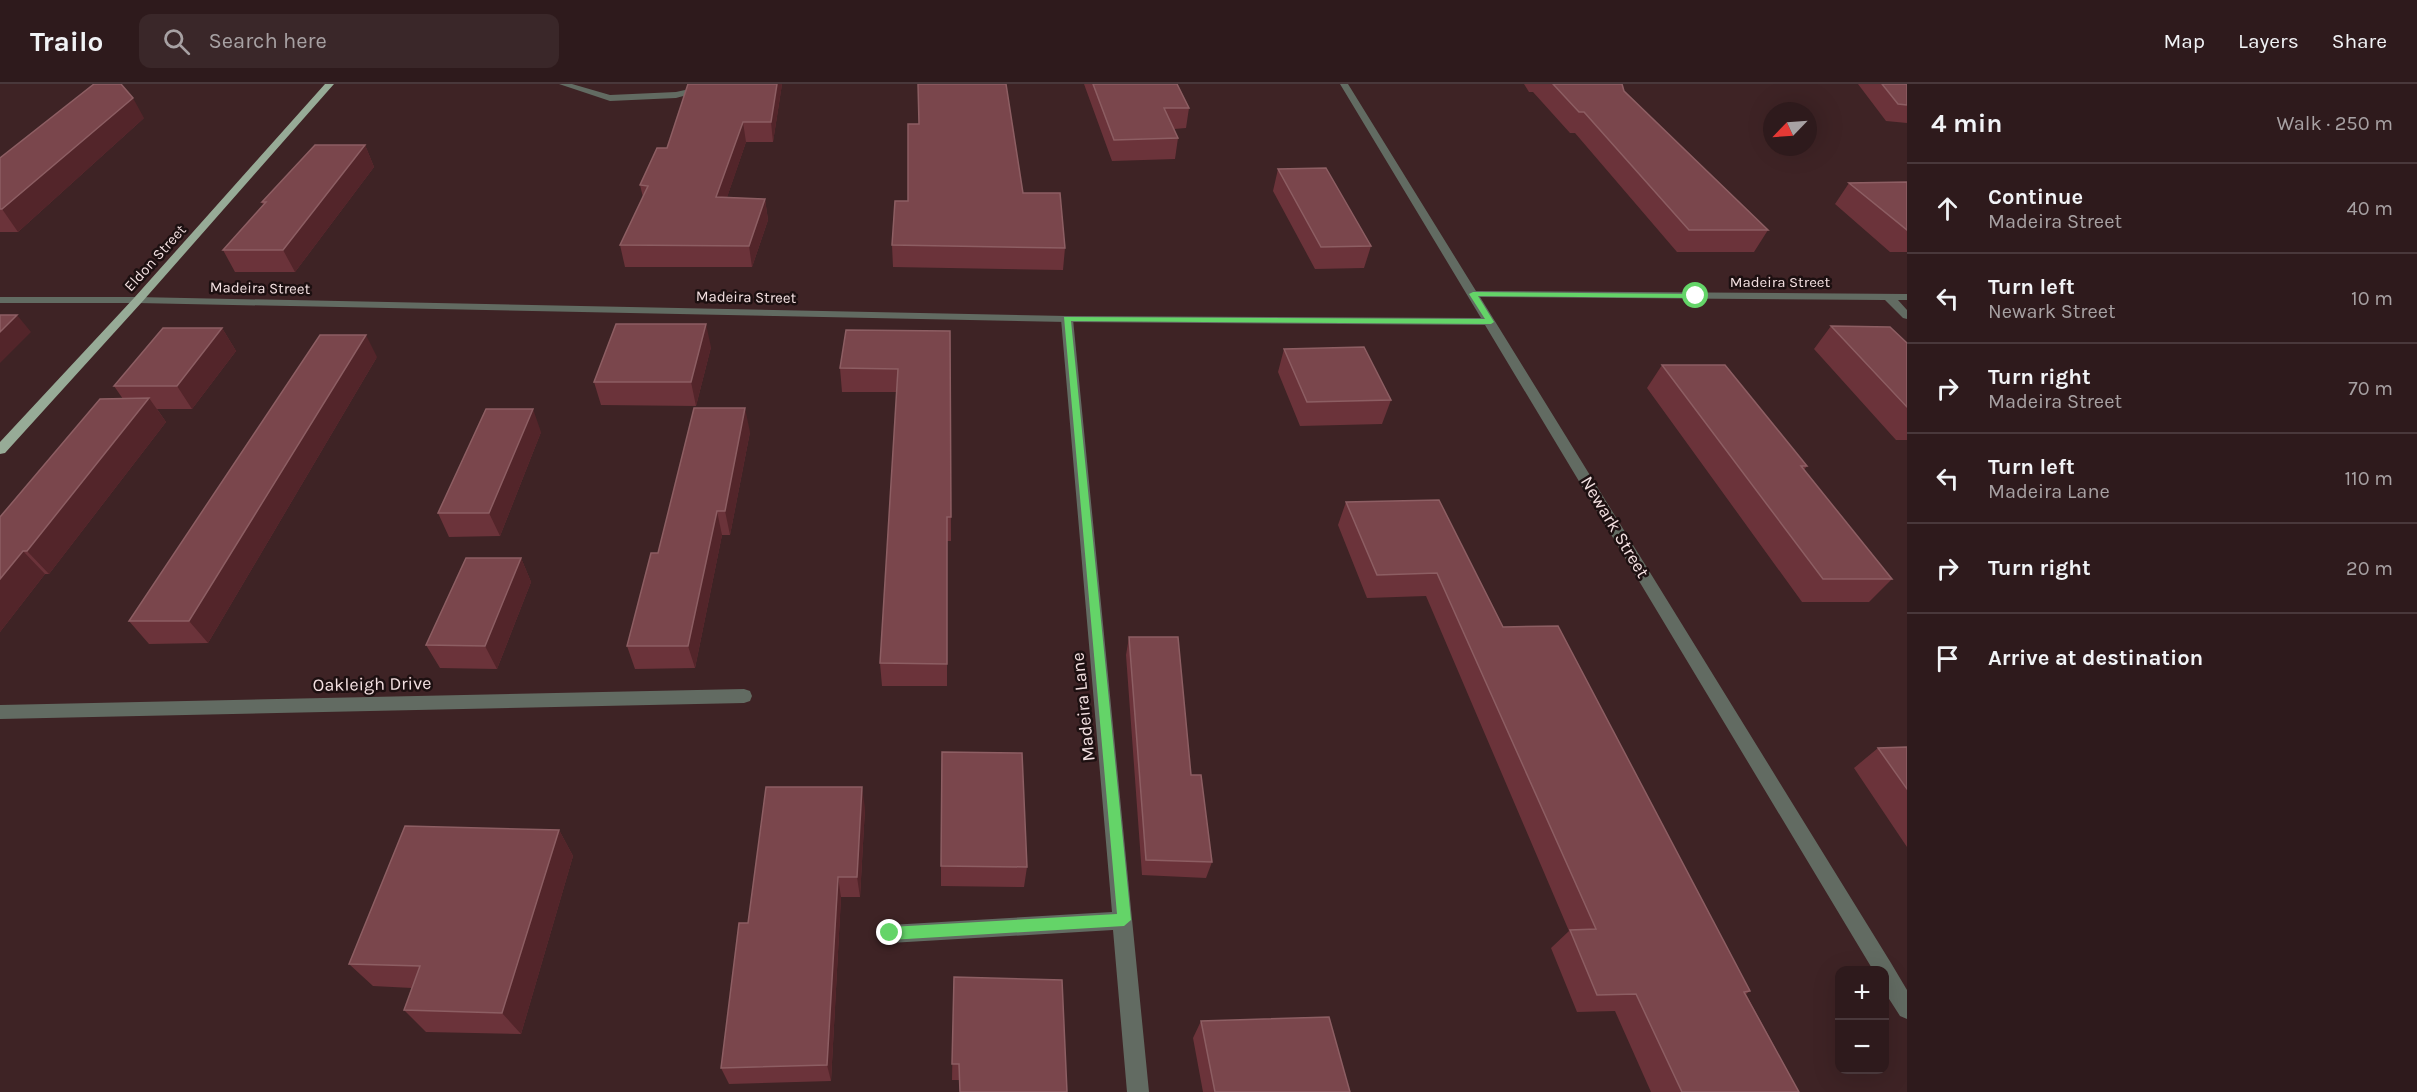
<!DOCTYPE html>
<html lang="en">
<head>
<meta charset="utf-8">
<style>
	body { margin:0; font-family:Karla,sans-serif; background:#3a2729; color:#f1f3f6 }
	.controls { position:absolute; right:18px; bottom:18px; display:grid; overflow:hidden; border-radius:12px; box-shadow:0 6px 24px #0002 }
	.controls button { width:54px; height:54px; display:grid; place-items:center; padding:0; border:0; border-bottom:2px solid #49383b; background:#2e1a1c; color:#f1f3f6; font:30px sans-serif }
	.compass { position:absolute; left:1763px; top:18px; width:54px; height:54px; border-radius:50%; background:#2e1a1c; box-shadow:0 6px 24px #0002; rotate:245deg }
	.stop { position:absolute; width:18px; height:18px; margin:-14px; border:4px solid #64d468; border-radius:50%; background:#fff }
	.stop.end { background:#64d468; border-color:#fff; box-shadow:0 2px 6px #0008 }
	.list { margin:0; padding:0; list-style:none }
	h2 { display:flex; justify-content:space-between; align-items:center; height:78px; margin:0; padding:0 24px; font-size:26px }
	h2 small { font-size:20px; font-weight:400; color:#a7a1a3 }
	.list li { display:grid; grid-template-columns:39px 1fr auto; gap:18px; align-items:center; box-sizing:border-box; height:90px; padding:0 24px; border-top:2px solid #49383b }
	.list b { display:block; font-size:22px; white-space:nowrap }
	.list p { margin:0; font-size:20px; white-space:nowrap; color:#a7a1a3 }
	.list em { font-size:20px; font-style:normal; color:#a7a1a3 }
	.icon { flex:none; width:33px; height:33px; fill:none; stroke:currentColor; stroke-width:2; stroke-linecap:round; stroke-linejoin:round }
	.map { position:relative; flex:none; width:1907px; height:1008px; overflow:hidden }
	header { display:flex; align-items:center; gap:36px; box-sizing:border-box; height:84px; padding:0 30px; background:#2e1a1c; border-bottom:2px solid #49383b }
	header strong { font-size:28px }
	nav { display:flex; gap:33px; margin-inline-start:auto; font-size:21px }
	.search { width:420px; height:54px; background:#3a2729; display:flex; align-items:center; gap:15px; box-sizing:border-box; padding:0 21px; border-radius:12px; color:#a7a1a3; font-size:22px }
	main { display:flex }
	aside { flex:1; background:#2e1a1c }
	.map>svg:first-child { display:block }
</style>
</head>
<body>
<header>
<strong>Trailo</strong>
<div class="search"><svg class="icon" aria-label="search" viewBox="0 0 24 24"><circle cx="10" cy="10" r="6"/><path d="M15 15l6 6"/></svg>Search here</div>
<nav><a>Map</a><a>Layers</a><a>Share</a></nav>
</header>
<main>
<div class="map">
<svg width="1907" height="1008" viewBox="0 0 1907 1008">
	<rect width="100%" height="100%" fill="#3e2325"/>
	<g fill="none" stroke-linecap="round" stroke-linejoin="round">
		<path fill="#626b62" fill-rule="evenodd" d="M559 0H572L610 11 676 8 712 0H727L676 14 610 17Z
			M1067 232 1073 235 1149 1008H1127L1113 846 890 859 883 857 880 850 883 843 890 841 1112 828 1061 235Z"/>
		<path fill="#626b62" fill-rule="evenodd" d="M1340 0H1348L1476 207 1907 210V216H1898L1907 226V235L1903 234 1885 216 1480 213 1891 879 1907 906V935L1900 932 1884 907V886H1873L1485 241 1067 238 138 219H0V213H138L1067 232 1481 234Z
			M744 605 750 607 752 612 750 617 744 619 0 635V621Z"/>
		<path fill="#97ab97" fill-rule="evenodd" d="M325 0H334L142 218 5 369 0 370V358L134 214Z"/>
	</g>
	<path fill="#6b333a" d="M688 0H782L773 58H746L727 113 765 115 768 136 752 183H625L620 161 643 113 640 101 667 64Z
		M1084 0H1177L1189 24 1186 44 1174 45 1178 54 1175 75 1112 77Z
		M1524 0H1622L1624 7 1768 146 1754 168H1677L1575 49H1570L1533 8H1529Z
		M1858 0H1907V39L1886 37Z
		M144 34 18 148H0V74Z
		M365 61 374 83 295 188H235L223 166 263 121 262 118Z
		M1278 85 1371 162 1364 184 1315 185 1273 107Z
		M1907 98V168H1890L1835 120 1849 99Z
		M1023 109 1065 164 1063 186 893 183 892 161 908 117Z
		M1831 242 1907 259V356H1896L1814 265Z
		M222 244 236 267 192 325H157L166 338 49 490H45L0 548V433L123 315 114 302Z
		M950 247 951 457H947V602H882L880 579 897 308H842L840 284Z
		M711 263 696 322 601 321 594 298Z
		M1284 265 1391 316 1382 340 1300 342 1278 288Z
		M377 273 208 559 149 560 129 537Z
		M1662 281 1807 382 1804 386 1892 495 1869 518H1802L1647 304Z
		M541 348 500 452 449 453 438 429Z
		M750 348 730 451H722L695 584 635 585 627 562Z
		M1439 416 1503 543 1750 907 1746 910 1799 1008H1651L1615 927 1577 928 1551 864 1569 847 1426 512 1367 514 1338 441 1346 418Z
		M521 474 531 498 497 585 440 584 426 561Z
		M1129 553 1191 691 1212 778 1206 794 1142 791 1126 571Z
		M1907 663V763L1854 684 1878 664Z
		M865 724 860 813H841L831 997 729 1000 721 984Z
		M559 746 573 772 521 950 426 948 404 926 412 904 373 902 349 880Z
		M941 782 1027 783 1024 803 941 802Z
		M954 893 1067 1008H960L959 996H952Z
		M1201 937 1350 1008H1203L1193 954Z"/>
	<path fill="#53252a" d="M777 0H782L773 58 771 38Z
		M133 14 144 34 18 148 2 125Z
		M743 38 746 58 720 134 716 113Z
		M365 61 374 83 295 188 283 166Z
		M765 115 768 136 752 183 749 162Z
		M17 231 31 248 0 279V248Z
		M706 240 711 263 696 322 691 298Z
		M222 244 236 267 192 325 177 302Z
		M366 251 377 273 208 559 189 537Z
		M149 314 166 338 49 490 27 467Z
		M745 324 750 348 730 451 725 427Z
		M533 325 541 348 500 452 489 429Z
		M717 427 722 451 695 584 688 562Z
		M23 467 45 490 0 548V495Z
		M521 474 531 498 497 585 485 562Z
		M862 703 865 724 860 813 857 793Z
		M559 746 573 772 521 950 502 929Z
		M838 793 841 813 831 997 827 981Z"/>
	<path fill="#7a464c" stroke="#8d5e63" stroke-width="1.5" d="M94 0H121L133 14 2 125H0V74Z
		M688 0H777L771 38H743L716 113 765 115 749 162 620 161 648 102 640 101 657 64H667Z
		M918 0H1006L1023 109H1060L1065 164 892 161 895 117H908V40H919Z
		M1093 0H1177L1189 24H1164L1178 54 1114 56Z
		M1553 0H1622L1624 7 1768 146H1689L1584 28H1579Z
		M1882 0H1907V21L1898 20Z
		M315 61H365L283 166H223L266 118H262Z
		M1326 84 1371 162 1321 163 1278 85Z
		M1907 98V146L1849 99Z
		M0 231H17L0 248Z
		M616 240H706L691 298H594Z
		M1831 242 1890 243 1907 259V323Z
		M163 244H222L177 302H114Z
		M846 246 950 247 951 433H947V580L880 579 898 285 840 284Z
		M320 251H366L189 537H129Z
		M1364 263 1391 316 1307 318 1284 265Z
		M1662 281H1725L1807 382H1801L1892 495H1823Z
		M149 314 27 467H23L0 495V433L100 315Z
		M694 324H745L725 427H717L688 562H627L651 469H658Z
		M486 325H533L489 429H438Z
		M1439 416 1503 543 1558 542 1750 907 1744 908 1799 1008H1682L1636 910 1597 911 1570 846 1596 845 1437 489 1377 491 1346 418Z
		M466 474H521L485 562 426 561Z
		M1129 553H1178L1191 691H1201L1212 778 1146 776Z
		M1907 663V705L1878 664Z
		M942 668 1022 669 1027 783 941 782Z
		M766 703H862L857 793H838L827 981 721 984 739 839H748Z
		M405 742 559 746 502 929 404 926 420 882 349 880Z
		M954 893 1062 896 1067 1008H960L959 980H952Z
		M1329 933 1350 1008H1215L1201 937Z"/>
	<path fill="#64d468" d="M1473 208 1696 210 1700 212 1696 214 1478 212 1494 238 1491 240 1071 237 1131 836 1124 842 890 856 885 854 884 849 885 845 890 843 1117 830 1064 233 1485 235 1469 210Z"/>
	<g text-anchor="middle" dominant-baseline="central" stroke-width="5" stroke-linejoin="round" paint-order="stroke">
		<g font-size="15" fill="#f3e0e1" stroke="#1d1011">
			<text transform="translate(155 174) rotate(-48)">Eldon Street</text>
			<text x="1780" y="198">Madeira Street</text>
			<text transform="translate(260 204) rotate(1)">Madeira Street</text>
			<text transform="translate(746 213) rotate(1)">Madeira Street</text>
		</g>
		<g font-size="18" fill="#f3e0e1" stroke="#1d1011">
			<text transform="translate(1615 443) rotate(59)">Newark Street</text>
			<text transform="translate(372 600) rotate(-1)">Oakleigh Drive</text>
			<text transform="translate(1083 623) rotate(-96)">Madeira Lane</text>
		</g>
	</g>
</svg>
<div class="controls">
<button>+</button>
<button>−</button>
</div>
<svg class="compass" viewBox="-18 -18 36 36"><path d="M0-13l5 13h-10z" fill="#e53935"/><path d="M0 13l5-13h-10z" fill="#a7a1a3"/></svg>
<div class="stop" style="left:1696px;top:212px"></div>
<div class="stop end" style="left:890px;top:849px"></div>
</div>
<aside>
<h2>4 min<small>Walk · 250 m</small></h2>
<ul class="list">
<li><svg class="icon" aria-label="ahead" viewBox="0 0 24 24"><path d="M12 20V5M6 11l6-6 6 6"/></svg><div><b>Continue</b><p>Madeira Street</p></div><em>40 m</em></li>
<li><svg class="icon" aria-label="left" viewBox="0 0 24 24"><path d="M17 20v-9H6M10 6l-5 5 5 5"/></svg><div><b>Turn left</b><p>Newark Street</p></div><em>10 m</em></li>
<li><svg class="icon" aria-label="right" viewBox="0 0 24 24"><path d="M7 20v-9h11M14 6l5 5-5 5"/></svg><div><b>Turn right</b><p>Madeira Street</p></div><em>70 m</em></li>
<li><svg class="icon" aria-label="left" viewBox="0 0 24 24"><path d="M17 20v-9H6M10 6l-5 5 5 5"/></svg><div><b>Turn left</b><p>Madeira Lane</p></div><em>110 m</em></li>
<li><svg class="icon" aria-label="right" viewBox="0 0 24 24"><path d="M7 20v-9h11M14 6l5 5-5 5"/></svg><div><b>Turn right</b></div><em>20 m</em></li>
<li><svg class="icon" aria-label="arrive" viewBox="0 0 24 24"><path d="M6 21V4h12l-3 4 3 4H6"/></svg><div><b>Arrive at destination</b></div></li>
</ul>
</aside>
</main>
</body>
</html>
